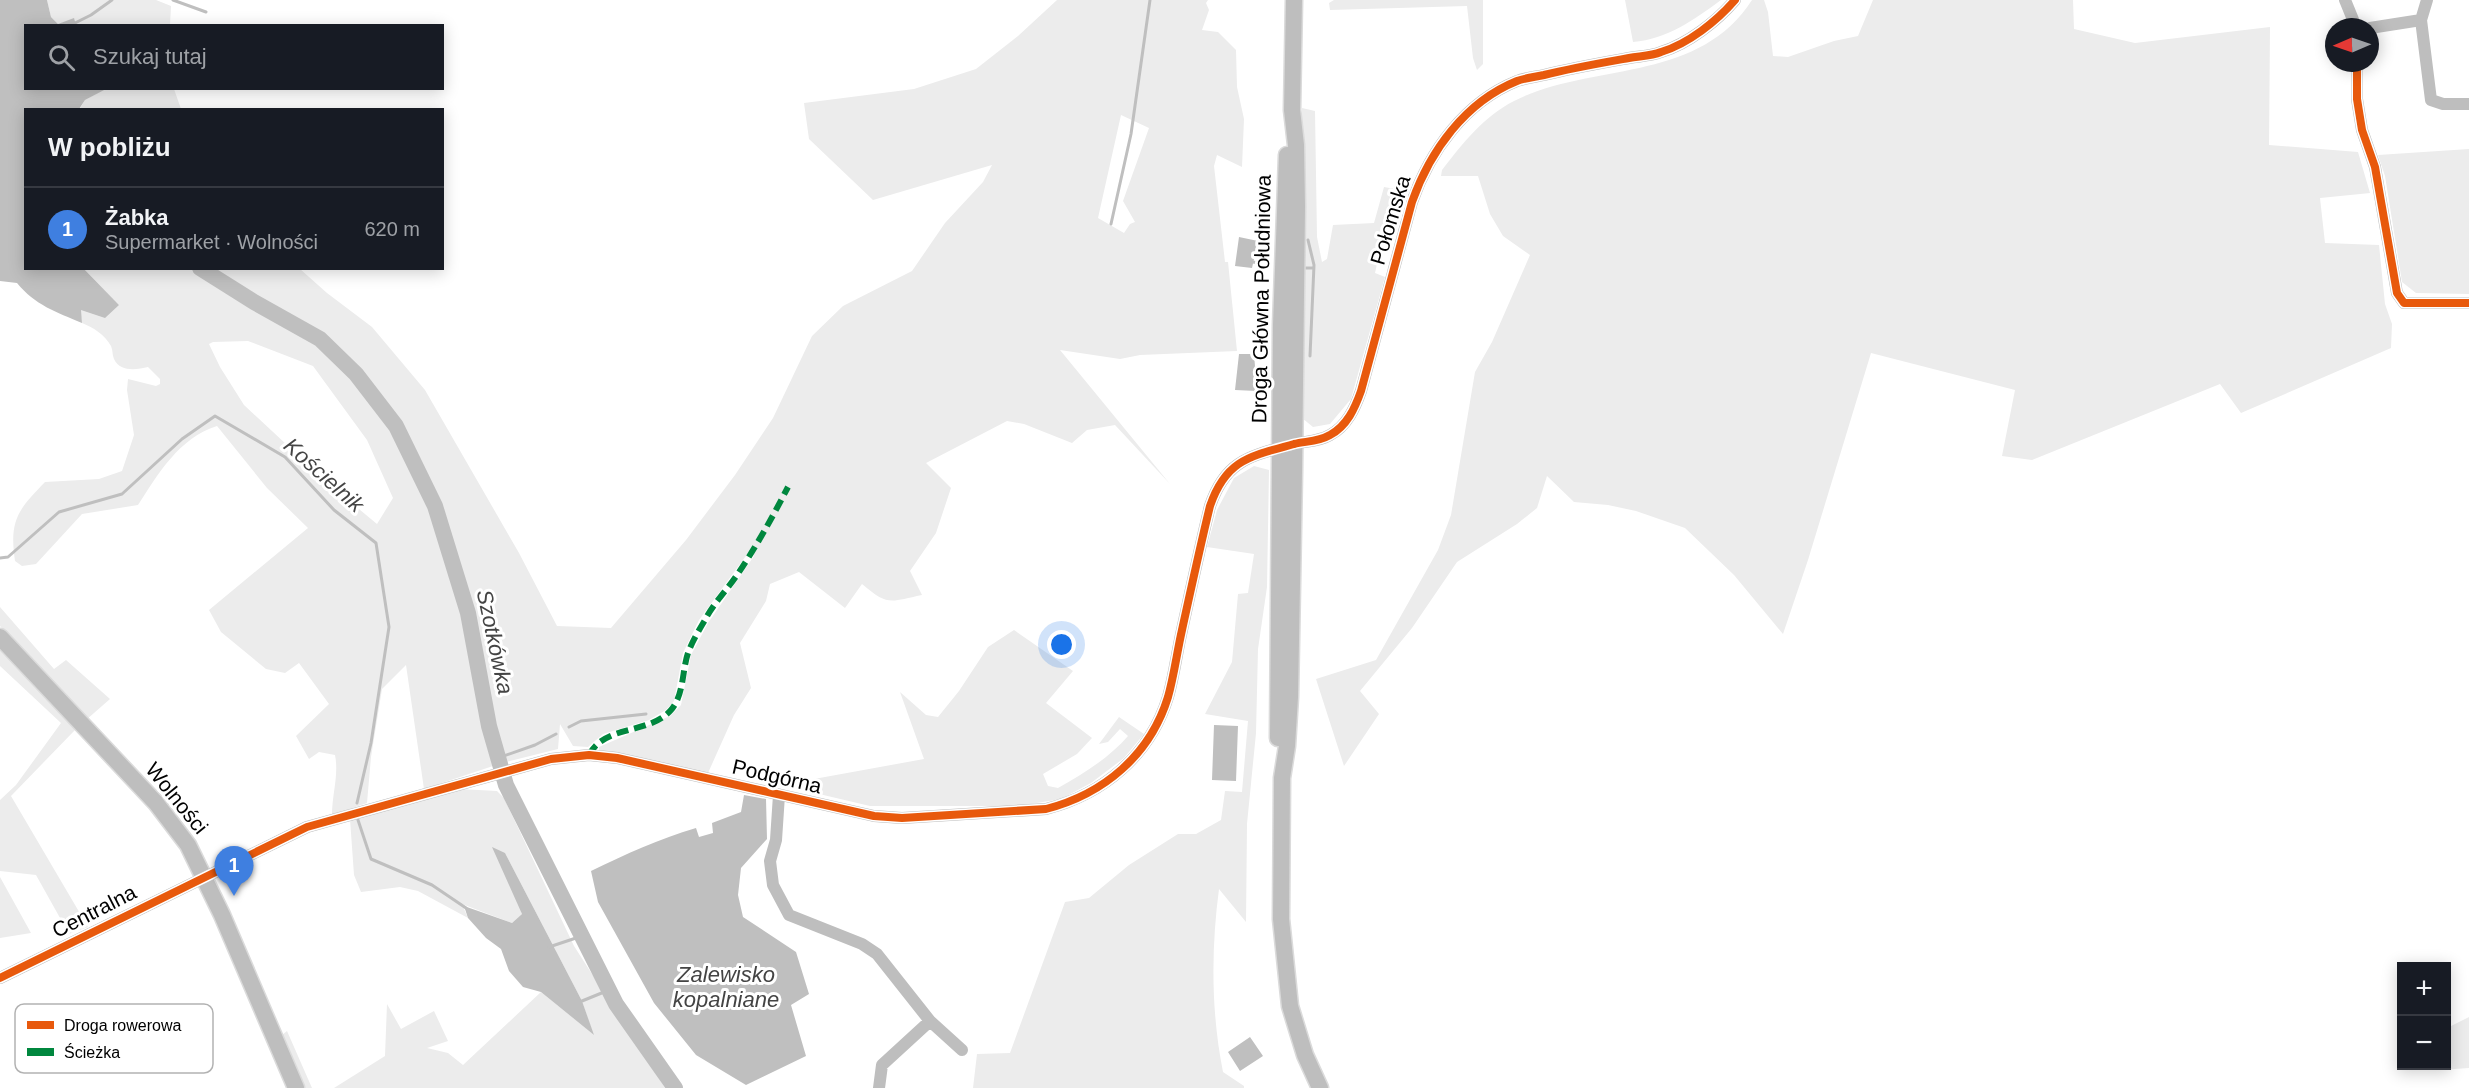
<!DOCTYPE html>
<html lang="pl">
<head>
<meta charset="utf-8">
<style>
	body { margin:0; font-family:Arial,sans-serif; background:#242831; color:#f1f3f6 }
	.controls { position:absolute; right:18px; bottom:18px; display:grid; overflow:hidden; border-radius:0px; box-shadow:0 3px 15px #0003 }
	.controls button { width:54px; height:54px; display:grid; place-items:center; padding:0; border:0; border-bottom:2px solid #363941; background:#171b24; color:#f1f3f6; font:30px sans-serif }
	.compass { position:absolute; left:2325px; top:18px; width:54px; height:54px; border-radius:50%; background:#171b24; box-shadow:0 3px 15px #0003; rotate:268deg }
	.you { position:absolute; left:1062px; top:645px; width:21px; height:21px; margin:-15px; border:4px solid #fff; border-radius:50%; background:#1a73e8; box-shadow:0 0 0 9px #1a73e833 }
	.badge { display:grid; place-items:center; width:39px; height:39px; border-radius:50%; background:#adaeaf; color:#fff; font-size:20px; font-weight:700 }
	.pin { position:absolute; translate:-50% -50px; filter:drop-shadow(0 2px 3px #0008) }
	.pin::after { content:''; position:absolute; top:32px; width:21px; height:18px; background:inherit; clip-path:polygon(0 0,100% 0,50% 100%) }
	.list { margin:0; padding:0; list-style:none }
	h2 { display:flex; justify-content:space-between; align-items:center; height:78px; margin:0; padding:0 24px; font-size:26px }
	h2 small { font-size:20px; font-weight:400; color:#9ea1a6 }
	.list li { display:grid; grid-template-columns:39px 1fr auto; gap:18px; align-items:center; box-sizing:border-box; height:84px; padding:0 24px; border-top:2px solid #363941 }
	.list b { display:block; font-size:22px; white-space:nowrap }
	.list p { margin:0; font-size:20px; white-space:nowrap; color:#9ea1a6 }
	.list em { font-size:20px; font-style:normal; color:#9ea1a6 }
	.icon { flex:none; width:33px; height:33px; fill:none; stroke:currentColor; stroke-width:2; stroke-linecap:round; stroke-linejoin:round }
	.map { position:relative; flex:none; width:2469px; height:1088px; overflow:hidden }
	.search { position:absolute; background:#171b24; box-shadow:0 3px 15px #0003; left:24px; top:24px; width:420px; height:66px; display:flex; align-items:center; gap:15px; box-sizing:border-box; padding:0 21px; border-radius:0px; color:#9ea1a6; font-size:22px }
	.panel { position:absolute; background:#171b24; box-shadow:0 3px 15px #0003; left:24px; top:108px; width:420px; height:162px; border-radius:0px }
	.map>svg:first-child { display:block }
</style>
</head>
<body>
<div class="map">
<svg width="2469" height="1088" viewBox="0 0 2469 1088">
	<rect width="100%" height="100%" fill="#fff"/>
	<path fill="#ececec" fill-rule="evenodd" d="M47 0H156L171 6 170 25H76L74 19 58 24 51 17Z
		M1057 0H1208L1206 3 1209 10 1202 30 1218 32 1236 50 1237 87 1244 119 1242 167 1217 155 1214 166 1225 262H1228L1237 351 1140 355 1120 359 1060 350 1170 484 1115 425 1087 430 1072 443 1024 424 1007 421 926 463 951 488 936 533 910 571 922 595C889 602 888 606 862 584L845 608 799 572 770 584 766 601 740 643 751 688 734 715 708 773 599 751V747L670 716 681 705 691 655 708 623 754 556 751 549 699 620 683 653 674 701 666 710 649 720 603 734 588 747 573 746 560 724 558 749 502 763 424 789 406 665 382 689 371 757 367 803 332 815C332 794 339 775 335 755L319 752 309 759 296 736 329 704 299 663 285 673 266 669 221 632 209 610 308 528 267 488 217 426C179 438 158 474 138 505L82 514 36 564 22 566 15 561C9 520 18 510 45 482L99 479 122 471 134 435 127 390 128 379 156 386 160 384V379L148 367C136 370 120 372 114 359 112 355 113 350 111 346 104 334 94 328 82 323L80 310 119 305 84 269H300L327 293 372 327 425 390 519 553 557 626 611 628 686 540 735 475 773 418 812 336 843 306 912 271 945 223 983 182 992 165 873 200 809 139 804 103 914 89 976 69 1018 36ZM1121 115 1149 128 1123 201 1135 222 1130 224 1124 233 1098 218ZM248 341 313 366 367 440 393 498 377 524 336 490 321 470 287 445 244 405 220 367 209 344 213 342Z
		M1334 0H1483V64L1477 70 1473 58 1467 6 1330 10 1329 3Z
		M1625 0H1721C1694 20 1667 39 1633 42Z
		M1752 0H1764L1768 12 1773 56 1788 57 1834 41 1858 36 1873 0H2073L2074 29 2135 43 2270 27 2269 145 2358 152 2370 193 2320 198 2325 243 2379 245 2385 304 2392 324 2391 348 2241 413 2220 384 2032 460 2002 456 2015 390 1871 353 1808 560 1783 634 1734 575 1685 528 1636 511 1608 505 1574 502 1547 476 1537 508 1517 524 1457 562 1412 628 1360 691 1379 714 1344 766 1316 679 1376 660 1438 550 1451 515 1475 372 1492 342 1530 255 1503 236 1490 214 1478 176H1441L1442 170C1463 143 1483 117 1514 101 1591 62 1698 84 1752 0Z
		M106 88 174 89 181 109 79 110 85 100Z
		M1302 108 1315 111 1317 237 1322 262 1327 259 1333 225 1374 223 1384 187 1406 191 1399 212 1389 213 1388 220 1395 226 1386 251 1377 264 1375 273 1385 277 1351 399 1330 424 1313 427 1302 418Z
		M2469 149V294L2416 293 2402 282 2385 176 2378 155Z
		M1254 466 1269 470 1267 587 1258 649 1256 733 1247 824 1246 922 1219 889C1211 949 1211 1012 1223 1072L1244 1086V1088H973L977 1054 1010 1053 1065 902 1089 898 1129 865 1178 834H1196L1221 820 1225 791 1242 792 1248 721 1205 714 1232 662 1238 594 1248 593 1254 554 1207 547 1217 510 1234 478Z
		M0 607 54 669 66 660 110 699 86 720 0 626Z
		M1014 630 1073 671 1046 703 1092 738 1077 754 1043 774 1048 786 1058 788C1083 774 1109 758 1128 736L1120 729 1108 742 1099 744 1119 717 1144 734 1124 758 1091 783 1061 799 1018 806H870L781 785 924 759 900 692 926 715 938 717 959 691 988 647Z
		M0 644 24 668 75 730 11 796 88 927 69 934 36 875 0 871V800L16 785 61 723 0 666Z
		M460 789 497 791 504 798 574 946 665 1088H334L385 1056 387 1004 401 1029 434 1011 448 1041 427 1048 448 1053 463 1065 541 992 593 1034 582 1001 505 853 522 914 512 923 462 904 468 918 418 891 400 887 361 892 354 875 350 819Z
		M0 877 31 933 0 938Z
		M2469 1017V1068L2440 1070 2438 1066H2446L2447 1028Z
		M287 1031 312 1088H302L282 1035Z"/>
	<path fill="#bfbfbf" d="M0 0H47L51 17 58 24 74 18 76 25 26 26V88L106 89 85 100 79 109 26 110V268L84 269 119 305 105 318 81 310 82 323C56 312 35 305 17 283L0 281Z
		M1239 237 1258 241 1252 268 1235 266Z
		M1239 354H1254L1257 391 1235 390Z
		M1214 725 1238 726 1236 781 1212 780Z
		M744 795 766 799 767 839 741 868 738 895 743 917 796 952 809 994 791 1005 806 1056 746 1085 696 1055 654 1003 598 902 591 871C626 854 659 839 696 828L699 837 713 833 712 823 741 812Z
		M492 847 505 853 582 1001 594 1035 541 992 523 987 509 971 501 949 486 938 468 918 464 906 512 923 522 914Z
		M1250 1037 1263 1056 1240 1071 1228 1052Z"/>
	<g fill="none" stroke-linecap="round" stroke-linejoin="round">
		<path stroke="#bfbfbf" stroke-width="3" d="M173 0 206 12
			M75 23 91 15 112 0
			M1111 224 1131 134 1150 0
			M1308 240 1314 265 1310 356
			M1253 262 1267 265
			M1305 268H1314
			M1255 358 1266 353
			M0 558 8 557 59 512 122 494 182 439 215 416 285 457 334 510 376 543 389 627 371 743 357 803
			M569 727 581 721 646 714
			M498 758 535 745 556 734
			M358 820 371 859 432 885 466 908
			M549 947 582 936
			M582 1001 609 990"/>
		<path stroke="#bfbfbf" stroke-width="16" d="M200 268 254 302 320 339 356 374 396 426 435 506 468 613 489 726 506 785 616 1004 675 1088"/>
		<defs>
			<path id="major" d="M1294 0 1292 110 1296 145 1297 207 1294 472 1290 697 1287 746 1282 778 1281 919 1290 1006 1305 1055 1320 1088
				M0 637 156 803 188 845 222 915 296 1088
				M1278 738 1281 325 1287 155"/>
		</defs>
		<use href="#major" stroke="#dbdbdb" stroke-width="19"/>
		<path stroke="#bebebe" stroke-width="12" d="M2345 0 2356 27
			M2427 0 2421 20 2431 100 2443 104H2469
			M2370 28 2421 20
			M2357 63V99L2362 130 2375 167 2397 293 2404 303H2469
			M779 795 776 840 770 861 773 885 789 915 862 944 877 954 930 1021 962 1050
			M0 978 307 827 551 759 589 755 617 758 874 816 902 818 1046 809C1104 794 1150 755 1168 697 1174 676 1177 652 1182 630 1191 589 1200 547 1210 506 1226 459 1251 456 1294 444 1306 441 1318 442 1330 435 1347 426 1355 408 1361 391L1412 202C1430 151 1465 102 1517 81 1525 78 1535 77 1544 75 1572 68 1601 63 1629 58 1640 56 1651 56 1661 52 1688 44 1717 21 1735 0
			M879 1088 882 1065 930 1021"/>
		<use href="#major" stroke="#bebebe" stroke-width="16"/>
		<path stroke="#00873e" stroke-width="6" stroke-dasharray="12 6" stroke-linecap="butt" d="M589 755C605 724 649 735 671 710 684 695 682 671 688 653 692 642 699 630 705 620 713 604 727 590 737 575 756 547 772 518 788 487"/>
		<defs>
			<path id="cycleway" d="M2357 63V99L2362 130 2375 167 2397 293 2404 303H2469
				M0 978 307 827 551 759 589 755 617 758 874 816 902 818 1046 809C1104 794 1150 755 1168 697 1174 676 1177 652 1182 630 1191 589 1200 547 1210 506 1226 459 1251 456 1294 444 1306 441 1318 442 1330 435 1347 426 1355 408 1361 391L1412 202C1430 151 1465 102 1517 81 1525 78 1535 77 1544 75 1572 68 1601 63 1629 58 1640 56 1651 56 1661 52 1688 44 1717 21 1735 0"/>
		</defs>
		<use href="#cycleway" stroke="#fff" stroke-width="11"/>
		<use href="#cycleway" stroke="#e8590c" stroke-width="8"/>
	</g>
	<g text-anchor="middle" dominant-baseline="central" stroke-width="6" stroke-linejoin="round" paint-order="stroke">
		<g font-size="21" fill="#000" stroke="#fff">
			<text transform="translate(1390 220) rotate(-73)">Połomska</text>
			<text transform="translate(1261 299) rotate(-89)">Droga Główna Południowa</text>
			<text transform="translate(777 776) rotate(13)">Podgórna</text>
			<text transform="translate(177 798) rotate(51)">Wolności</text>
			<text transform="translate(94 911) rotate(-27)">Centralna</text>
		</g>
		<g font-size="22" font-style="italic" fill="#444" stroke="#fff">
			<text transform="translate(324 475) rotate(42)">Kościelnik</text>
			<text transform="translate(495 642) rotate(78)">Szotkówka</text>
			<text x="726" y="974">Zalewisko<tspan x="726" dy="25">kopalniane</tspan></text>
		</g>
	</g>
	<rect x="15" y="1004" width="198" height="69" rx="9" fill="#fff" stroke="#b2b2b2" stroke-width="1.5"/>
	<rect x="27" y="1021" width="27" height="8" fill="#e8590c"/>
	<rect x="27" y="1048" width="27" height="8" fill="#00873e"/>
	<g font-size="16" fill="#000">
		<text x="64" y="1031">Droga rowerowa</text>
		<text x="64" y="1058">Ścieżka</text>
	</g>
</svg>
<div class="controls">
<button>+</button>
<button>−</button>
</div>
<svg class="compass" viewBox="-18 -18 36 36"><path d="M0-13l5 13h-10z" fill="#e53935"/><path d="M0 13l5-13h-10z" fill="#9ea1a6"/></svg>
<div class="you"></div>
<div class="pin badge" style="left:234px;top:896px;background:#3f7fe0">1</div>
<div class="search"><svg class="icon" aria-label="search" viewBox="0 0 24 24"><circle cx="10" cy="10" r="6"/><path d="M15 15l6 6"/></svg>Szukaj tutaj</div>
<section class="panel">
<h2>W pobliżu<small></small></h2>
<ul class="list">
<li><span class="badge" style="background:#3f7fe0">1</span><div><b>Żabka</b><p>Supermarket · Wolności</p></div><em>620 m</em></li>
</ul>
</section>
</div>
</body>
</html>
